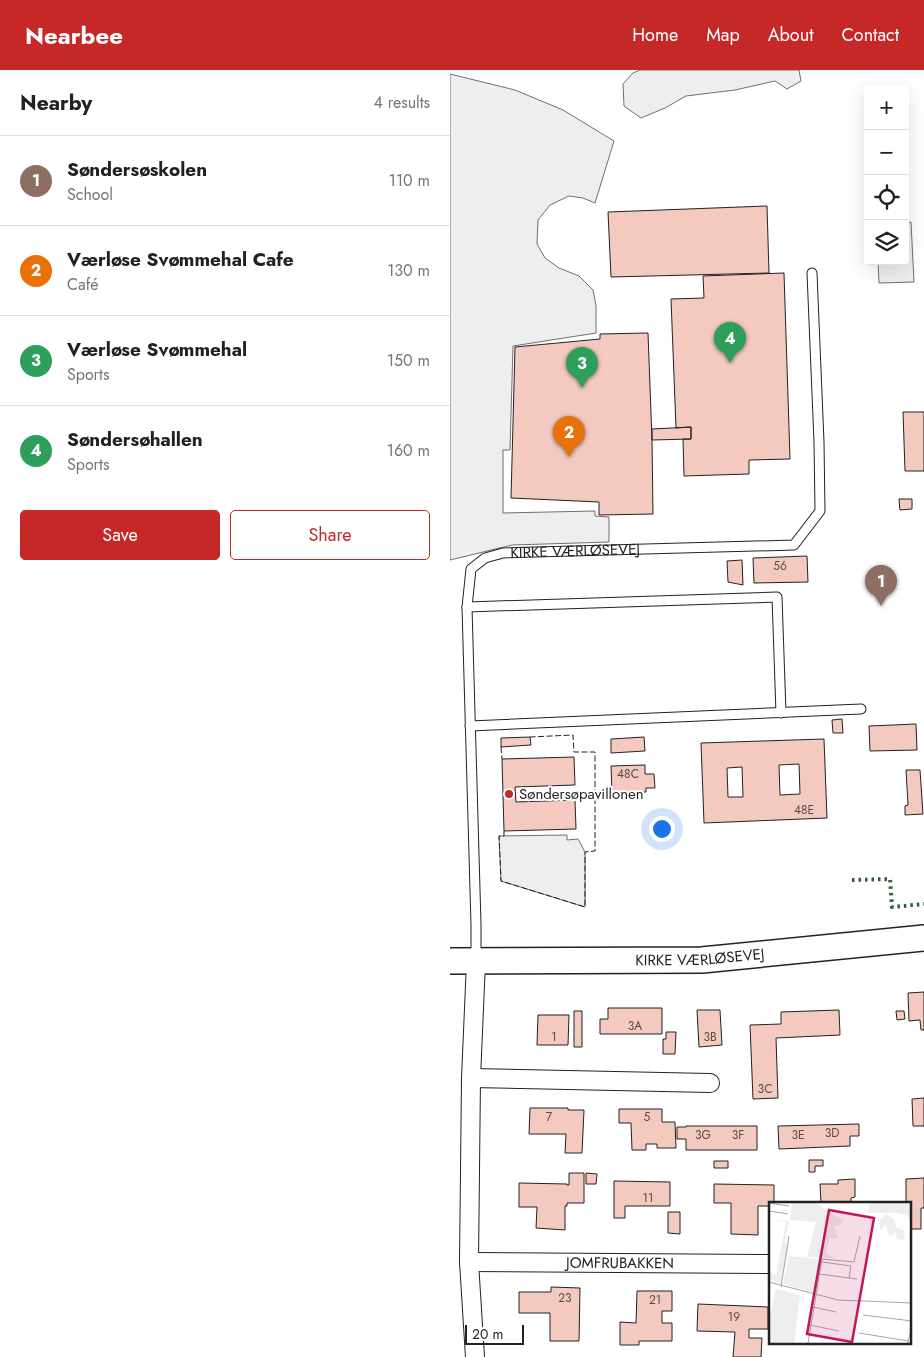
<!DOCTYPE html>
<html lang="en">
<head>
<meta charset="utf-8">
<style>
	body { margin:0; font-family:Jost,sans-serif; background:#f2f2f2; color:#202124 }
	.controls { position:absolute; right:15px; top:15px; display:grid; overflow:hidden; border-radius:5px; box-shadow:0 5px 20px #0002 }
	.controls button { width:45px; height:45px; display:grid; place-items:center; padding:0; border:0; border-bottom:1px solid #e0e0e0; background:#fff; color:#202124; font:25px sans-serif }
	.scale { position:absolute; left:15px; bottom:12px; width:59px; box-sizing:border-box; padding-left:5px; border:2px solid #222; border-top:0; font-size:14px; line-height:18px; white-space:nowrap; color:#222; -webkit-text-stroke:4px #fff; paint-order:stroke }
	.you { position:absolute; left:211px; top:758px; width:18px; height:18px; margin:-12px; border:4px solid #fff; border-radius:50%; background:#1a73e8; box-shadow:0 0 0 8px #1a73e833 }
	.badge { display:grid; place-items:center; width:32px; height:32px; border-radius:50%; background:#c62828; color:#fff; font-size:16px; font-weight:700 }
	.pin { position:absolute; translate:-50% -41px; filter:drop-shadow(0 1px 2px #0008) }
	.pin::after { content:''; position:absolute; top:26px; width:18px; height:15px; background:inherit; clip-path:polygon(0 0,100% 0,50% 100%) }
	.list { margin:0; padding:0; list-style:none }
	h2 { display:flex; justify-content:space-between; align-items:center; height:65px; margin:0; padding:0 20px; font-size:21px }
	h2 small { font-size:16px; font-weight:400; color:#757577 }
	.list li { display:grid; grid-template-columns:32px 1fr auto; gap:15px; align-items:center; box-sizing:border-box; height:90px; padding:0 20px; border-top:1px solid #e0e0e0 }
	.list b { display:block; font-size:19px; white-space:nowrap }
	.list p { margin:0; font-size:16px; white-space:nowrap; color:#757577 }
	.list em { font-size:16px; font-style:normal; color:#757577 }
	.actions { display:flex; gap:10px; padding:15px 20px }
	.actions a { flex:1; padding:11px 0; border:1px solid #c62828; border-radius:5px; text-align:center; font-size:18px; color:#c62828 }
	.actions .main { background:#c62828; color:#fff }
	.icon { flex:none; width:28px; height:28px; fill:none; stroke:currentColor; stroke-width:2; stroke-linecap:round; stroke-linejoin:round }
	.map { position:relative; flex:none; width:474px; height:1287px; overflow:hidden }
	header { display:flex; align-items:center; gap:30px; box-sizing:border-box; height:70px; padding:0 25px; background:#c62828; color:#fff }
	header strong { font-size:24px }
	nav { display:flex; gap:28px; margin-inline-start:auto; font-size:18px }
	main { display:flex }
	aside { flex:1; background:#fff }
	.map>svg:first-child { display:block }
</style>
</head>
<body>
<header>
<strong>Nearbee</strong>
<nav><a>Home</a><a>Map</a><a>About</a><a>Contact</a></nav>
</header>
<main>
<aside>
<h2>Nearby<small>4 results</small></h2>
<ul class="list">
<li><span class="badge" style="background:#8d6e63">1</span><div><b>Søndersøskolen</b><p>School</p></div><em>110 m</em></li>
<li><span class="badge" style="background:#e8710a">2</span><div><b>Værløse Svømmehal Cafe</b><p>Café</p></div><em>130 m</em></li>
<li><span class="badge" style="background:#2e9e5b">3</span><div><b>Værløse Svømmehal</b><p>Sports</p></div><em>150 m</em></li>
<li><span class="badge" style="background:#2e9e5b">4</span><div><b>Søndersøhallen</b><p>Sports</p></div><em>160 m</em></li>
</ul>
<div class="actions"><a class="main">Save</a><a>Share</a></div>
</aside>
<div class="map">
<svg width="474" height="1287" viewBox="0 0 474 1287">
	<rect width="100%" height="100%" fill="#fff"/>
	<path fill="#eee" stroke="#6f6f6f" d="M190 0H349L351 11 337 19 325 11 285 20 236 26 215 38 191 48 174 36 173 14 183 3Z
		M0 4 65 20 113 40 164 71 145 133 133 128 119 126 100 135 88 150 87 174 95 188 109 198 129 206 143 220 146 236V263L63 276 60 380H53V443L145 441V446L159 447V472L62 475 0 490Z
		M461 152 464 212 429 213 428 191H455V153Z
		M117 765V770L128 769 135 782V837L51 811 49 766Z"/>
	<path fill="#f3c9c0" stroke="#222" fill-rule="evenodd" d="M317 136 319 203 161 207 158 142Z
		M334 203 340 389 299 390V404L234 406 233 369H241V357L226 358 221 229 254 228 253 206Z
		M198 263 202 370 203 444 149 445V432L61 428 65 277 150 269V264Z
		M453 342H474V401H455Z
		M241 357V369L202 370V359Z
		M449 429H462V439L450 440Z
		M357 486 358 512 304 513 303 488Z
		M292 490 293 515 278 512 277 491Z
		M392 649 393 663H383L382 650Z
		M466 654 467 680 420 681 419 656Z
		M80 667 81 675 51 677V668Z
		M194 667 195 681 161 683V669Z
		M374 669 377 748 254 753 251 673ZM349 694 350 724 330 725 329 695ZM292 697 293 727H278L277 698Z
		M124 687 125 715 65 717 66 732 125 730 126 759 54 761 52 689Z
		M195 695V704H204L205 718H196V722L162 723 161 696Z
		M456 700H470L473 744 455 745V736L458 735Z
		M474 922V960H471L470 950 459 951 458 923Z
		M158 938H212V964H150V949H158Z
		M247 940H270L272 975 249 977Z
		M389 940 390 965 326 968 328 1028 303 1029 300 955 331 954V942Z
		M124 941H132V977H124Z
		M446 941H454L455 949 447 950Z
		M88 945H119L118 975H87Z
		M216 962H226L225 984H213V969H216Z
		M474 1028V1056H463L462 1029Z
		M80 1038H118V1040H134L132 1083H115L116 1064H79Z
		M169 1039H212V1052H225L226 1078H207V1074H196V1080H182L181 1053H169Z
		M409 1054V1066H400V1076L329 1079 328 1056Z
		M236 1056H307V1080H236V1069H227V1057H236Z
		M359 1090H373V1096H365V1102H359Z
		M264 1091H278V1098H264Z
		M119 1103H134V1133H117V1136H115V1160L86 1158 87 1137H69V1113L117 1114V1115H119Z
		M136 1103 147 1104 146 1114H136Z
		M474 1108V1138H471V1159H460V1133H456V1109Z
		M405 1109V1127L401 1128V1133H371L370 1114H388V1110Z
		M164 1111 220 1112V1136H175V1148H164Z
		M264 1114 324 1115V1133H320V1136H308V1165L281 1164V1133H264Z
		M218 1142H230V1164L218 1163Z
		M101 1217 130 1218 129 1271H100V1243H69V1222H101Z
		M187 1221H222V1241H212V1253H222V1271H189V1275H170V1252L186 1253Z
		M248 1234 318 1237V1259H299V1268H312L311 1287H283L285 1262 247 1261Z"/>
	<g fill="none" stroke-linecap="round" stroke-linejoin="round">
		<defs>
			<g id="lane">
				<path d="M17 537 327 527 331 643"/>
				<path d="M20 656 411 639"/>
				<path id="s1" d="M26 889V855L17 537 21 499 35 488 53 483 344 475 370 441 369 372 362 203"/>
			</g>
			<g id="street">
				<path d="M21 1008 260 1013"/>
				<path id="s2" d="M19 1192 320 1194"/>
				<path d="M25 1287 19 1192 21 1008 26 892"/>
			</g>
			<g id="secondary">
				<path id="s3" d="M0 891 252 890 474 868"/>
			</g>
		</defs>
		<use href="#lane" stroke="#222" stroke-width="11"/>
		<use href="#street" stroke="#222" stroke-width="20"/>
		<use href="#secondary" stroke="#222" stroke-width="28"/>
		<use href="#lane" stroke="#fff" stroke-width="9"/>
		<use href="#street" stroke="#fff" stroke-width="18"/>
		<use href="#secondary" stroke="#fff" stroke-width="25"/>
		<path stroke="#2f5e38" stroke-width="4" stroke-dasharray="2.5 4" stroke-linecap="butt" d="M402 810 440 809 442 837 474 834"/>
		<path stroke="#222" stroke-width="1" stroke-dasharray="6 2.5" stroke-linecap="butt" d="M51 677 52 689
			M54 761V766H49L51 811 135 837V782L145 781V682H124L123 665 80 667"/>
	</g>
	<circle fill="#c62828" stroke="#fff" stroke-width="2" cx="59" cy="724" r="5"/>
	<g text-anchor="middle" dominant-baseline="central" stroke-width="4" stroke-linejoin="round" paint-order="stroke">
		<g font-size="12" fill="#564c4a">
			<text x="330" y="496">56</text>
			<text x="178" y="704">48C</text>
			<text x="354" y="740">48E</text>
			<text x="185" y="956">3A</text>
			<text x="104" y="967">1</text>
			<text x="260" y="967">3B</text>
			<text x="315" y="1019">3C</text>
			<text x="99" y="1047">7</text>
			<text x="197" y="1047">5</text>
			<text x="382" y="1063">3D</text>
			<text x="253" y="1065">3G</text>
			<text x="288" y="1065">3F</text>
			<text x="348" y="1065">3E</text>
			<text x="198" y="1128">11</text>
			<text x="115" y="1228">23</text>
			<text x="205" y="1230">21</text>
			<text x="284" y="1247">19</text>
		</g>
		<g font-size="15" fill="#222" stroke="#fff">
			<text stroke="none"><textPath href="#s1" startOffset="499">KIRKE VÆRLØSEVEJ</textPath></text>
			<text stroke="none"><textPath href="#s3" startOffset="250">KIRKE VÆRLØSEVEJ</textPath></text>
			<text stroke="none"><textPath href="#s2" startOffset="151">JOMFRUBAKKEN</textPath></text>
		</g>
		<g font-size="15" fill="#222" stroke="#fff" text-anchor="start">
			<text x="69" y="724">Søndersøpavillonen</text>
		</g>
	</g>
	<g transform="translate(319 1132)">
		<rect width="142" height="142" fill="#fff"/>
		<path d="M23 0H44L74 18 71 24H65L69 36H61L58 46 57 52 67 56 38 55 47 20 21 18ZM101 0H139L142 2V20L138 13 129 11H99ZM118 12 126 18 127 25 136 29 135 38 128 37 127 30 122 34 119 31 117 22 112 29 110 19ZM0 17 20 19 16 41 20 44 12 81 0 77V70L7 73 17 20ZM20 54 51 57 44 90 14 82ZM7 87 31 93 25 142H0V118Z" fill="#eee"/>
		<path fill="none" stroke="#a7a7a7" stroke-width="1" d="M0 1 20 4M0 9 19 12M53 60 82 64 80 76M50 72 88 77M0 80 69 98 143 101M12 85 20 34M44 105 67 110M94 113 143 119M41 123 70 129M90 131 139 139M44 143 39 141 53 57 85 60 91 34M138 143 143 125"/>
		<path fill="#c2185b" fill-opacity="0.15" stroke="#c2185b" stroke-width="2.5" d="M60 8 105 16 83 140 38 132Z"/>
		<rect width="142" height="142" fill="none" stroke="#222" stroke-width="2.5"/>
	</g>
</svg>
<div class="controls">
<button>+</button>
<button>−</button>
<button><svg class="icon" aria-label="locate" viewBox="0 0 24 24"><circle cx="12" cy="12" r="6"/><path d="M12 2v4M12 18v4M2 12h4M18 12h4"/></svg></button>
<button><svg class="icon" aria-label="layers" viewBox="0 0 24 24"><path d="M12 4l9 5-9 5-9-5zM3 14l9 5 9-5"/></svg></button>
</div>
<div class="scale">20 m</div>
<div class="you"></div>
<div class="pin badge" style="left:431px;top:536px;background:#8d6e63">1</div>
<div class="pin badge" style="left:119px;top:387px;background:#e8710a">2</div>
<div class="pin badge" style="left:132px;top:318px;background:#2e9e5b">3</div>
<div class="pin badge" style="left:280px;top:293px;background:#2e9e5b">4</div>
</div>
</main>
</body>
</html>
